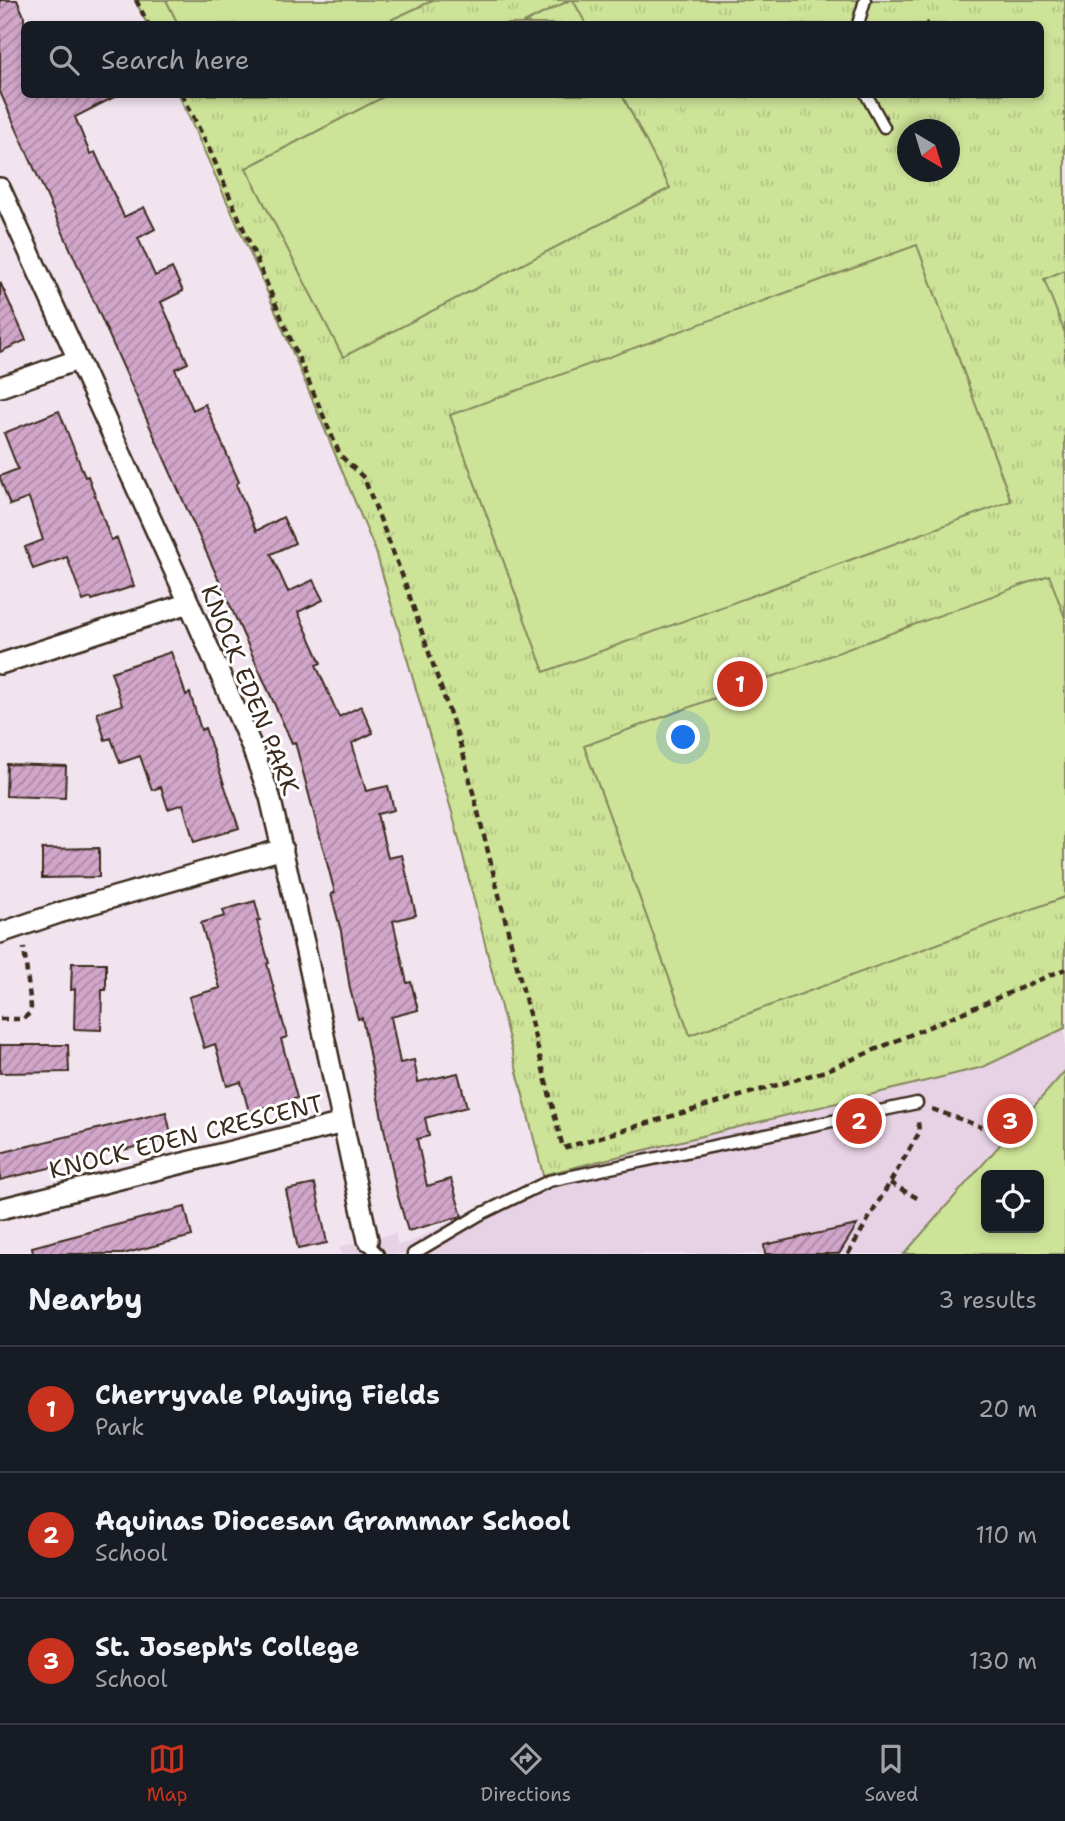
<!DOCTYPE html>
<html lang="en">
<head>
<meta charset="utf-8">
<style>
	body { margin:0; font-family:"Shantell Sans",sans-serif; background:#20242c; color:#f1f3f6 }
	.controls { position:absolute; right:21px; bottom:21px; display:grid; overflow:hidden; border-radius:10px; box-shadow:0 4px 10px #0003 }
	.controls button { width:63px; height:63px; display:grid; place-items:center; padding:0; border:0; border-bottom:2px solid #363941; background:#171b24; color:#f1f3f6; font:35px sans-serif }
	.compass { position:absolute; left:897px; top:119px; width:63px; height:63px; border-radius:50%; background:#171b24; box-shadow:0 4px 10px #0003; rotate:142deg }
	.you { position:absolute; left:684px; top:738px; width:24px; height:24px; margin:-18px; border:5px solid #fff; border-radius:50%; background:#1a73e8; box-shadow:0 0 0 10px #1a73e833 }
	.badge { display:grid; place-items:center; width:46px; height:46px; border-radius:50%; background:#c8321e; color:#fff; font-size:23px; font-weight:700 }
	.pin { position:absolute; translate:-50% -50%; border:4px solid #fff; box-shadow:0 2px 7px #0006 }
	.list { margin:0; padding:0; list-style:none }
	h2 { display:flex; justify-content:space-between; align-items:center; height:91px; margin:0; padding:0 28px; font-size:30px }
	h2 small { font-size:23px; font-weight:400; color:#9ea1a6 }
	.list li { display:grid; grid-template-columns:46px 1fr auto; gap:21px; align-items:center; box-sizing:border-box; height:126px; padding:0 28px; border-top:2px solid #363941 }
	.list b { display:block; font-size:26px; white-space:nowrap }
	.list p { margin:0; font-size:23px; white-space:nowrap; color:#9ea1a6 }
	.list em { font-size:23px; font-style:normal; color:#9ea1a6 }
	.icon { flex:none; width:38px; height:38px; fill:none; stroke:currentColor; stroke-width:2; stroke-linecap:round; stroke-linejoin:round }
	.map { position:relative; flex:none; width:1065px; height:1254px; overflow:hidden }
	.search { position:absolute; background:#171b24; box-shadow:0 4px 10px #0003; left:21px; right:21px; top:21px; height:77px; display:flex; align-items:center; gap:18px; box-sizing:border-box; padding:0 24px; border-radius:10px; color:#9ea1a6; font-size:26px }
	.sheet { height:469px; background:#171b24 }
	nav { display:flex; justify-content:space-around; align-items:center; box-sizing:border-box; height:98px; border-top:2px solid #363941; background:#171b24; font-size:19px; color:#9ea1a6 }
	nav a { display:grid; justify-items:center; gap:4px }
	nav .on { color:#c8321e }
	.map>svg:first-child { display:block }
</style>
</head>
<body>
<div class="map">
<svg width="1065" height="1254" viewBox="0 0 1065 1254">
	<defs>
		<pattern id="park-tufts" width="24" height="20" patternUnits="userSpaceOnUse" patternTransform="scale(1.75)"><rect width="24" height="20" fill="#cde398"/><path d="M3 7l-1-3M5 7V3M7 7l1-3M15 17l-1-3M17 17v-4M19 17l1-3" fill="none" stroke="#b1c383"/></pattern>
		<pattern id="building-hatch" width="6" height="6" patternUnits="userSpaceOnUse" patternTransform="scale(1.75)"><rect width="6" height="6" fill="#d1a6ca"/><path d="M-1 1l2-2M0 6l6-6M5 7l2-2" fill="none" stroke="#ab87a3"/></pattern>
	</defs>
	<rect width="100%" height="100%" fill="#f1e4ef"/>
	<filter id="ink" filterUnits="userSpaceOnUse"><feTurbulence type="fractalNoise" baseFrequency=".0143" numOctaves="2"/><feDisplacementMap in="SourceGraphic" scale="14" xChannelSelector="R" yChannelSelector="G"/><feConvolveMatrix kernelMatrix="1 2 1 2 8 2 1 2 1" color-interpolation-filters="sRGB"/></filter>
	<g filter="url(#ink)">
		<path fill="#e7d1e4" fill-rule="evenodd" d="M1065 1028V1254H341L339 1247 395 1233 398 1245 411 1242 543 1175 983 1067ZM986 1175H1039V1228H986Z"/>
		<path fill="url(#park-tufts)" stroke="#84865b" stroke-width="2" fill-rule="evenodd" d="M135 0H1065V1028L983 1067 543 1175 453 816 376 552 264 284 179 95 1040 94V24H147ZM908 130H950V172H908Z"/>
		<path fill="#cde398" stroke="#84865b" stroke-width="2" fill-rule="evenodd" d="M166 0H434L382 24H178Z
			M570 0H573L586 24H522Z
			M622 95 670 188 343 357 246 168 387 95Z
			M917 245 1011 501 544 672 450 415Z
			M1065 270V333L1044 279Z
			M1049 575 1065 618V897L690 1035 584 746Z
			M1065 1071V1254H904ZM986 1175H1039V1228H986Z"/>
		<path fill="url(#building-hatch)" stroke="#3b2a1e" stroke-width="2" d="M0 0H17L24 16V94H120L75 117 90 154 95 152 124 217 144 207 155 229 138 238 155 276 172 268 183 291 161 302 188 363 175 369 193 410 205 404 239 482 236 484 256 531 283 517 295 543 271 554 288 592 313 580 323 600 298 612 321 663 316 665 339 717 361 706 373 733 352 743 366 791 388 786 394 810 377 814 388 858 402 855 416 915 393 921 407 983 411 982 418 1010 391 1017 400 1063 414 1060 418 1082 458 1073 467 1107 425 1118 429 1136 417 1139 427 1186 451 1179 462 1216 408 1231 397 1193 362 1018 358 1019 350 989 341 931 331 894 335 893 295 742 292 743 264 681 0 92Z
			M0 282 26 340 0 352Z
			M59 411 85 477 88 476 111 540 117 538 134 586 92 600 91 598 83 601 67 557 33 569 25 547 43 540 29 498 10 505 0 478V476L18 469 4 433Z
			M171 652 186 695 190 693 201 730 205 728 239 828 194 842 183 804 168 809 161 787 152 790 140 756 120 763 111 738 105 740 97 713 122 705 111 672Z
			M7 764 66 766 65 798 6 796Z
			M99 848V877L42 878V849Z
			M255 901 260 920 257 921 269 963 267 964 287 1037 281 1039 297 1098 249 1112 241 1082 227 1086 215 1044 204 1048 189 997 220 988 201 923 225 916 223 910Z
			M72 963H106V990H102L101 1030 74 1029 75 989 71 990Z
			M0 1045H68L69 1072 0 1073Z
			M166 1112 172 1138 0 1180V1153Z
			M315 1184 327 1243 298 1249 286 1190Z
			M185 1207 192 1236 123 1254H33L32 1247Z
			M857 1225 839 1254H765L764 1245Z"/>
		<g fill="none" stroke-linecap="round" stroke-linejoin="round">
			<defs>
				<path id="lane" d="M858 24 865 0
					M866 94 884 127
					M368 1240 371 1247 378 1254
					M413 1254 479 1215 549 1181 917 1103"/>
				<path id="street" d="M0 188 189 603 251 745 270 797 305 947 368 1240
					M0 387 77 360
					M0 664 189 603
					M0 933 62 912 283 849
					M0 1209 343 1123"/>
			</defs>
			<use href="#lane" stroke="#3b2a1e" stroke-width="15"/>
			<use href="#street" stroke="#3b2a1e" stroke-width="24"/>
			<path stroke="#3b2a1e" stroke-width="4.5" stroke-dasharray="7 5" stroke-linecap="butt" d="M136 0 148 24
				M926 23 928 24
				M182 94 212 155 340 455 364 478 404 580 462 749 563 1148 825 1071 1065 969
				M0 1019H23L30 1013 31 1007 24 948
				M932 1109 982 1127
				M890 1183 919 1199
				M848 1254 919 1133 918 1120"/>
			<use href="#lane" stroke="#fff" stroke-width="10"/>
			<use href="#street" stroke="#fff" stroke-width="19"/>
		</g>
	</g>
	<g text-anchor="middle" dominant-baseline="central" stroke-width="6" stroke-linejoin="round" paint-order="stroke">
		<g font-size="24" fill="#3b2a1e" stroke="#fff">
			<text transform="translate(250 690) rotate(68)">KNOCK EDEN PARK</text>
			<text transform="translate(186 1137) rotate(-14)">KNOCK EDEN CRESCENT</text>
		</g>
	</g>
</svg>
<div class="controls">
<button><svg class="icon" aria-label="locate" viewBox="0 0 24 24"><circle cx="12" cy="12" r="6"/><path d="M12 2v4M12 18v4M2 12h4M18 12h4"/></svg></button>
</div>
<svg class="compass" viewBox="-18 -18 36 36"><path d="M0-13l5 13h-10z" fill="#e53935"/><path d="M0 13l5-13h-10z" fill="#9ea1a6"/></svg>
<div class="you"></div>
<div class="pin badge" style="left:740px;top:684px">1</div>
<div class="pin badge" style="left:859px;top:1121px">2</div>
<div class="pin badge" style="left:1010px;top:1121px">3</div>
<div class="search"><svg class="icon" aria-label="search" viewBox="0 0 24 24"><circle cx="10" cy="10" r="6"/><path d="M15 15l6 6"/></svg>Search here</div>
</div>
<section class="sheet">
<h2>Nearby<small>3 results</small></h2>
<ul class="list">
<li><span class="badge">1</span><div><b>Cherryvale Playing Fields</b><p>Park</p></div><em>20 m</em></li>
<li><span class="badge">2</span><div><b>Aquinas Diocesan Grammar School</b><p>School</p></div><em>110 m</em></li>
<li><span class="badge">3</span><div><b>St. Joseph's College</b><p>School</p></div><em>130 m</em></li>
</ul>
</section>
<nav>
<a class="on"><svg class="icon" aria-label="map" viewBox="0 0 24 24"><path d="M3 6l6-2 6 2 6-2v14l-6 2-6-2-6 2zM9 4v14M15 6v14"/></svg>Map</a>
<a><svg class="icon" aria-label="directions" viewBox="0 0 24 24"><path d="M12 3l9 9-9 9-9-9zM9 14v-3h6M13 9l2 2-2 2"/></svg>Directions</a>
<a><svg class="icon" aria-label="saved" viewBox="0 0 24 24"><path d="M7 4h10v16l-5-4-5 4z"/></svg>Saved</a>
</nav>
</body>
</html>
